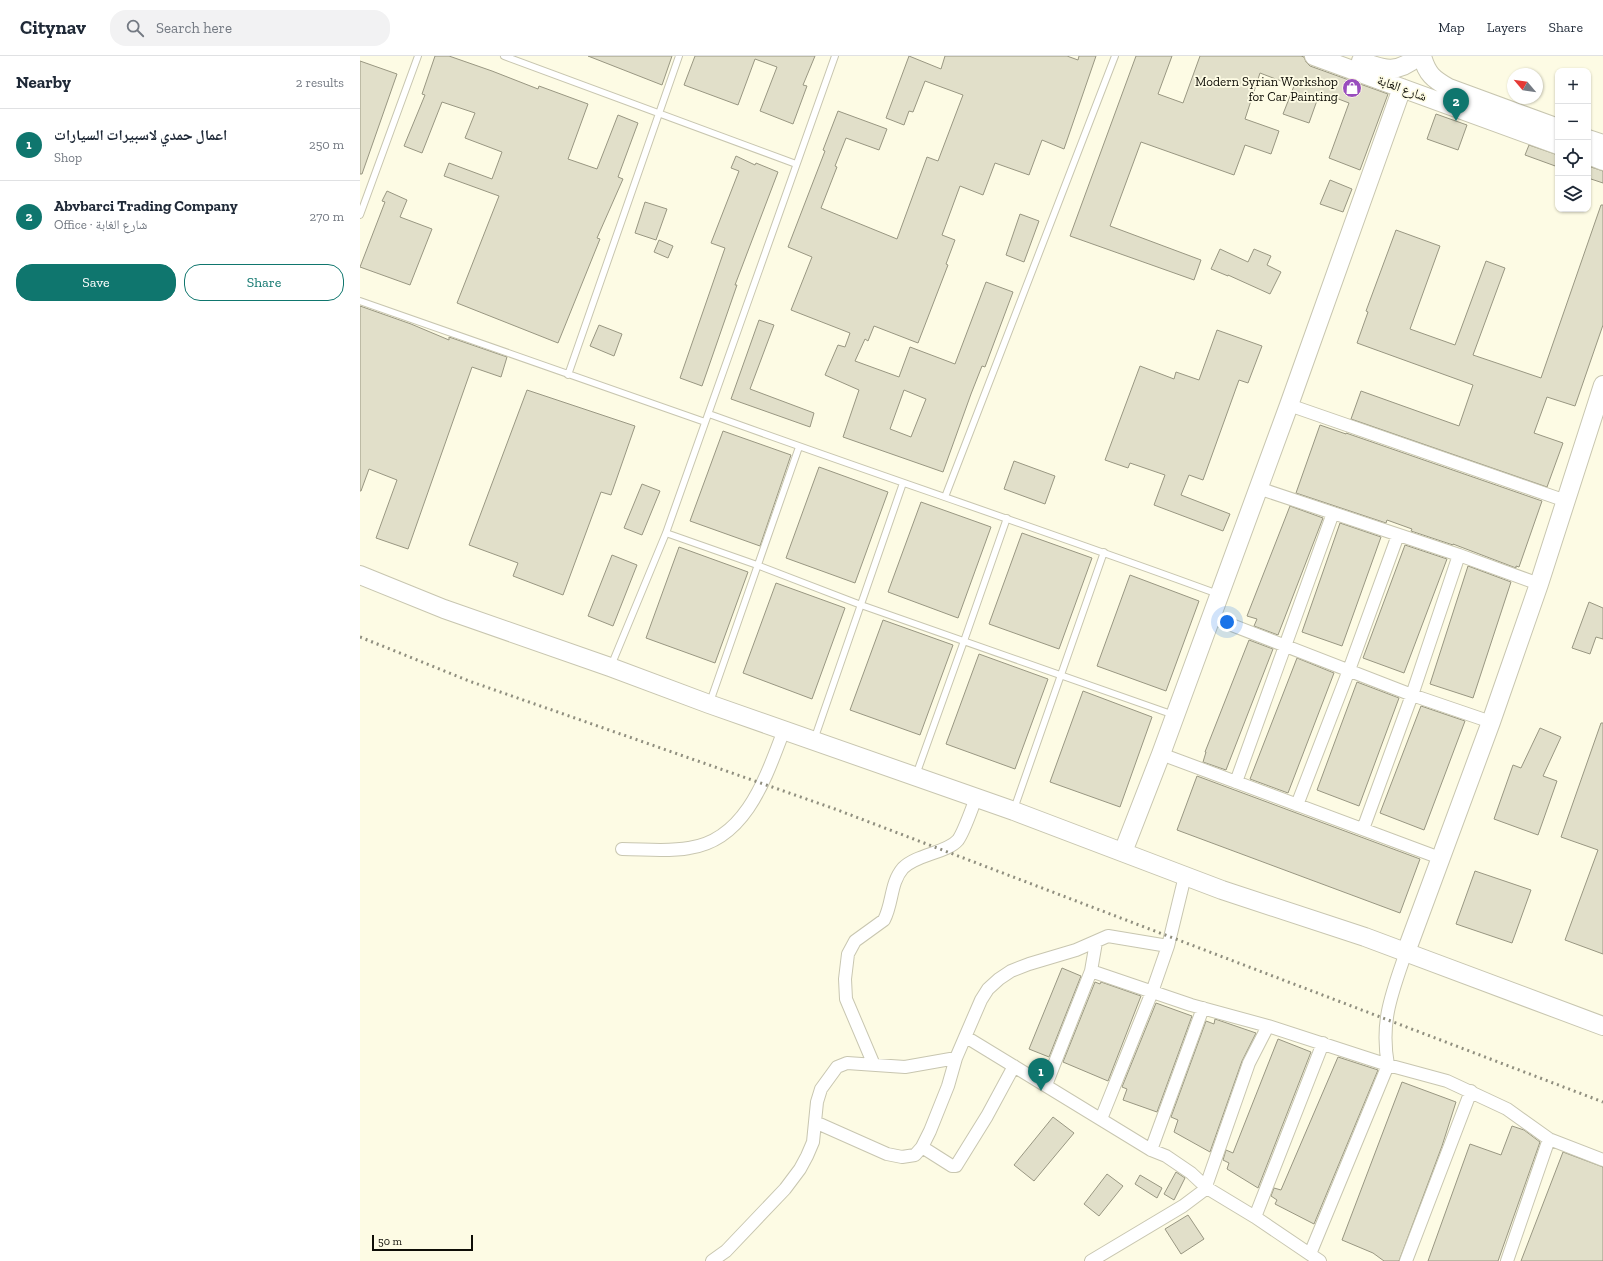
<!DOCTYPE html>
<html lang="en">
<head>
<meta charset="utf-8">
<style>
	body { margin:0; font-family:"Zilla Slab","Noto Naskh Arabic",serif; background:#f2f2f3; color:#1f2937 }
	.controls { position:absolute; right:12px; top:12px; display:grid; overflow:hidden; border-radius:8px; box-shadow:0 1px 3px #0004 }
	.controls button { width:36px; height:36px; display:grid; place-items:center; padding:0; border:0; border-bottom:1px solid #e0e1e3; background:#fff; color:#1f2937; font:20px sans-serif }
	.compass { position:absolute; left:1147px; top:12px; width:36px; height:36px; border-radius:50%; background:#fff; box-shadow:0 1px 3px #0004; rotate:299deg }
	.scale { position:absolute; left:12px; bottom:10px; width:101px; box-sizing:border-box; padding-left:4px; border:2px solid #0e0d06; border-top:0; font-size:11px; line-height:14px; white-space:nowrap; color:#0e0d06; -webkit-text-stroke:3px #fdfbe4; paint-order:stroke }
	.you { position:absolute; left:867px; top:566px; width:14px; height:14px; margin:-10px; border:3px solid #fff; border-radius:50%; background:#1a73e8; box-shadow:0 0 0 6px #1a73e833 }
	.badge { display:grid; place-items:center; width:26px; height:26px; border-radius:50%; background:#0f766e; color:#fff; font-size:13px; font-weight:700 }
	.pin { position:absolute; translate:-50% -33px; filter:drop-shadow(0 1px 2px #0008) }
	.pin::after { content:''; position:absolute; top:21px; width:14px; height:12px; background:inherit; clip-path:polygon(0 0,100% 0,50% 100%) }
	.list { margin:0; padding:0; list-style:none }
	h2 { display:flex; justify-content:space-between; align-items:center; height:52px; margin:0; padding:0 16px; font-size:17px }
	h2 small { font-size:13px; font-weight:400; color:#747a83 }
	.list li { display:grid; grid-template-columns:26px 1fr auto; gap:12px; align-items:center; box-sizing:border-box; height:72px; padding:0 16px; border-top:1px solid #e0e1e3 }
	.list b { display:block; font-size:15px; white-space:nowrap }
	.list p { margin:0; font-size:13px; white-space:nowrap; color:#747a83 }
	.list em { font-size:13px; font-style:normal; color:#747a83 }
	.actions { display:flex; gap:8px; padding:12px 16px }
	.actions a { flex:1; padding:9px 0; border:1px solid #0f766e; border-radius:16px; text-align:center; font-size:14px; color:#0f766e }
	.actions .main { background:#0f766e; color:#fff }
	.icon { flex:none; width:22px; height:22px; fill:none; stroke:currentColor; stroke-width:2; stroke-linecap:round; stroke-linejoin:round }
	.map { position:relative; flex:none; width:1243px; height:1205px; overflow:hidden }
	header { display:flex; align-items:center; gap:24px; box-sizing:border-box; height:56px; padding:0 20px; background:#fff; border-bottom:1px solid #e0e1e3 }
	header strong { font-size:19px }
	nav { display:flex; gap:22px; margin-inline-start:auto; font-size:14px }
	.search { width:280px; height:36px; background:#f2f2f3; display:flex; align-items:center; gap:10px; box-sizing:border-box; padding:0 14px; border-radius:16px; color:#747a83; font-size:15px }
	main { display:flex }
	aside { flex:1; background:#fff }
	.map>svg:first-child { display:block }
</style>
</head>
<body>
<header>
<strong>Citynav</strong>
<div class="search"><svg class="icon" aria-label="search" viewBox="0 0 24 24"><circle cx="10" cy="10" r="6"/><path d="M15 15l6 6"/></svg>Search here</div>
<nav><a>Map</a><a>Layers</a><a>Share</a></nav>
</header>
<main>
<aside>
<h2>Nearby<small>2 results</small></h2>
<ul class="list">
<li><span class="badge">1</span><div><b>اعمال حمدي لاسبيرات السيارات</b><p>Shop</p></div><em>250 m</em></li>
<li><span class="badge">2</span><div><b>Abvbarci Trading Company</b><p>Office · شارع الغابة</p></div><em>270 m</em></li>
</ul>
<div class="actions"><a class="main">Save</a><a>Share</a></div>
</aside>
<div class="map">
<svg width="1243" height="1205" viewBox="0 0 1243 1205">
	<rect width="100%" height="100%" fill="#fdfbe4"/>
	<path fill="#e1dfc9" stroke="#999782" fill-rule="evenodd" d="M75 0H89L132 15 178 33 179 30 228 48 208 103 237 113 258 59 278 67 258 121 263 123 237 182 240 183 198 287 97 247 139 140 84 120 89 107 132 123 142 96 105 82 115 57 82 46 62 97 44 90 65 39 62 38Z
		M228 0H312L302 29Z
		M335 0H455L443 29 447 30 433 68 400 55 417 11 395 3 378 49 324 29Z
		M549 0 581 13 585 0H707L718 4 719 0H736L704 93 682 84 669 119 635 107 623 139 600 130 582 179 595 184 586 208 588 209 558 287 514 270 508 285 505 283 495 305 539 321 550 291 595 308 626 226 653 236 625 311 622 310 611 338 583 416 483 381 499 334 465 319 478 289 485 291 490 277 431 254 452 201 428 191 465 95 463 94 478 55 527 73 519 94 486 82 475 110 477 111 461 152 537 183 567 101 578 105 603 39 565 25 553 56 549 55 544 69 526 62ZM544 334 566 343 551 381 530 373Z
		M776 0H812L798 38 823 47 840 0H941L944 1 946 6 950 10 1028 38 1000 114 969 102 989 47 960 36 949 67 923 58 934 30 900 17 885 63 919 75 911 98 885 89 874 119 781 86 750 170 841 204 834 224 710 180Z
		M0 5 37 18 2 118H0Z
		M1076 58 1107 69 1098 94 1067 83Z
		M1169 89 1198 99V111L1165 99Z
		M376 100 395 109 396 107 418 116 375 229H377L342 330 320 322 365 192 351 187 379 115 371 112Z
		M1228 110 1243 115V127L1228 122Z
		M970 124 992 133 983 156 960 148Z
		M27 135 47 144 40 161 72 173 50 229 0 211 25 146 22 145Z
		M285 146 307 153 296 184 275 177Z
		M1241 149H1243V269L1215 350 1187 341 1174 377 1203 387 1187 431 991 363 1001 335 1099 370 1113 329 997 287 1008 256 1006 255 1036 174 1080 190 1050 273 1095 289 1126 205 1145 212 1113 299 1181 322Z
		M660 158 679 165 664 206 646 199Z
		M299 184 313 190 308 202 294 196Z
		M860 193 888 206 894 193 911 200 907 209 921 216 910 238 868 219V220L851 213Z
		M0 250 51 268 89 284V281L147 301 141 321 112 311 48 493 16 482 37 424 9 413 1 435H0Z
		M399 264 414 269 390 333 454 357 450 371 371 343Z
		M239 269 262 278 254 300 230 290Z
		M857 274 902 290 888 327 879 324 843 424 829 419 821 439 870 458 863 475 794 449 805 419 770 407 768 412 745 404 780 310 814 323 816 316 839 324Z
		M167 334 275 370 251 439 241 436 203 539 153 520 158 507 109 489Z
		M960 369 986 378V377L1182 445 1159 511 1156 510V512L1093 488V489L1051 475 1052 473 1027 464 1026 467 936 437Z
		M363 375 431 399 400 490 330 465Z
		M654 405 695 420 685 448 644 433Z
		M459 411 528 436 495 527 426 502Z
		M282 428 300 435 282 479 264 472Z
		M561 446 631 471 598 562 528 536Z
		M930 450 963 462 918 579 894 570 897 563 887 560Z
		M980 467 1021 481 982 590 942 576Z
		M662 477 732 502 699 593 629 568Z
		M1045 489 1087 503 1044 617 1003 602Z
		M319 491 388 516 355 607 286 582Z
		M252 499 277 509 253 570 228 560Z
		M1108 510 1151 526 1113 642 1070 628Z
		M770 519 839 545 806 635 737 610Z
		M416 527 485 552 452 643 383 617Z
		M1229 546 1243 552V583L1236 581 1230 598 1212 592Z
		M523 564 593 589 560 679 490 654Z
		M889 584 913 593 866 714 843 706 846 696H845Z
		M619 598 688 623 655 713 586 688Z
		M937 602 974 617 928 737 890 723Z
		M997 626 1039 642 999 750 957 734Z
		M723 635 792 661 760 751 690 726Z
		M1061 650 1105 665 1064 774 1020 757Z
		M1241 667H1243V898L1205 884 1238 794 1201 781Z
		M1180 672 1201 681 1183 720 1197 725 1178 779 1134 763 1153 709 1161 712Z
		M837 720 1060 803 1040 857 817 774Z
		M1115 815 1171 834 1152 887 1096 868Z
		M702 912 721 920 689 1001 669 993Z
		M735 926 740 928 741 926 781 940 748 1025 703 1006Z
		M796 947 832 960 797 1056 763 1044 767 1033 762 1031Z
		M855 963 896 977 882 1005 850 1096 814 1076 818 1064 811 1061 846 965 854 968Z
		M918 983 951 996 898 1132 867 1113 869 1107 863 1104 866 1094 873 1097Z
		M978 1001 1018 1014 954 1168 915 1148 917 1144 911 1140 914 1132 921 1134Z
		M1042 1026 1096 1046 1082 1090 1039 1205H1024L1013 1197 982 1184Z
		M693 1061 714 1077 674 1125 654 1109Z
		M1152 1070 1164 1074 1180 1086 1138 1205H1068L1110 1088 1141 1099Z
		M1203 1096 1243 1111V1205H1161Z
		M816 1116 825 1122 814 1144 804 1138Z
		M747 1118 763 1130 739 1160 724 1148Z
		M780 1119 802 1132 797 1142 775 1128Z
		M828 1159 844 1183 821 1198 805 1173Z"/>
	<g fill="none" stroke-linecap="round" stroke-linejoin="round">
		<defs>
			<path id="lane" d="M144 0 436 108
				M0 159 58 0
				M0 245 345 366
				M208 319 319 0
				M349 358C518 419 689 476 858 538
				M585 441 755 0
				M306 477 397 509 501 549 814 659
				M251 610 306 477 475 0
				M350 646 439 391
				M454 684 543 427
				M556 719 604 585 647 462
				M654 753 744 496"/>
			<path id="street" d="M929 349 1206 445
				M898 432 1099 499 1179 528
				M851 561 1052 639 1131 666
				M801 698 1080 802
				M876 726 973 457
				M937 749 989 614 1038 479
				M1003 773 1052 639 1099 499
				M262 793C284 793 308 796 329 792 386 784 406 721 424 674
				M731 915 831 949 908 970 1028 1009 1087 1025 1147 1053 1189 1083 1243 1104
				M606 981 791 1094 806 1100 831 1117 847 1132 895 1161 960 1205
				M514 1009 486 943 485 923 488 898 495 885 524 864C533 847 530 827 543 812 557 798 587 797 598 784 604 776 612 752 616 742
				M686 1029 731 915 736 886
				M741 1063 792 936 808 890 825 820
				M455 1066 527 1098 542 1101 555 1099 562 1091 570 1075 588 1030 596 1002 621 944 628 933 639 923 651 915 669 908 716 894 748 880 808 890
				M562 1091 592 1110H596L627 1060 654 1010
				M791 1094 843 952
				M846 1130 889 1007 908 970
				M895 1161 963 987
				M950 1198 1028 1009C1020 965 1032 937 1046 896
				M352 1205 366 1195 425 1133 440 1113 447 1100 453 1086 457 1046 461 1033 477 1011 487 1007 545 1011 596 1002
				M731 1205 823 1150 847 1132
				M1046 1205 1111 1035
				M1147 1205 1189 1083"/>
			<path id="secondary" d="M954 0 1198 89
				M1062 0C1067 18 1073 23 1089 32L1198 72
				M1001 5C1024 14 1038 18 1058 0
				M1228 83 1243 88
				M1228 99 1243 105
				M0 519 84 553 250 611 349 648 654 755 862 834 1005 881 1243 970
				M763 796 801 698 929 349 1042 32
				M1046 896 1131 666 1179 528 1243 329"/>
		</defs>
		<use href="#lane" stroke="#c8c6b0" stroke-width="8"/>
		<use href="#street" stroke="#c8c6b0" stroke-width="14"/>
		<use href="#secondary" stroke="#c8c6b0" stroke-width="20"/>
		<use href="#lane" stroke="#fff" stroke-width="6"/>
		<use href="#street" stroke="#fff" stroke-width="12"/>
		<use href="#secondary" stroke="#fff" stroke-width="18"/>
		<path stroke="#908f7f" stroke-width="3" stroke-dasharray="2 4" stroke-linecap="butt" d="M0 581 109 625 475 753 1243 1046"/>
	</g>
	<defs>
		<symbol id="shop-disc" viewBox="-11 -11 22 22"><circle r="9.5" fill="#994dbe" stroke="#fdfbe4"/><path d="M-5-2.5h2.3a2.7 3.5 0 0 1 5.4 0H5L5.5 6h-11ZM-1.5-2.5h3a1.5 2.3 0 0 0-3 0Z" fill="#fff"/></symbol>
	</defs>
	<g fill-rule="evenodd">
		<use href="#shop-disc" x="981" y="21" width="22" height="22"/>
	</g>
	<g text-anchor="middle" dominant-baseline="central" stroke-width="3.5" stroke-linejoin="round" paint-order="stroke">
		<g font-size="13" fill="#0e0d06" stroke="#fdfbe4" text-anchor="end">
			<text x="978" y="25">Modern Syrian Workshop<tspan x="978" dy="15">for Car Painting</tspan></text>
		</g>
		<g font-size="13" fill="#0e0d06" stroke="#fdfbe4">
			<text transform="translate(1042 32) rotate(20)">شارع الغابة</text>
		</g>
	</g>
</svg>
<div class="controls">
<button>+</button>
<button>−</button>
<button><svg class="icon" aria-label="locate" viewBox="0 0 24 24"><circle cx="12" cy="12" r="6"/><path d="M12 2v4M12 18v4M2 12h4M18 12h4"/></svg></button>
<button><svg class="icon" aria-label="layers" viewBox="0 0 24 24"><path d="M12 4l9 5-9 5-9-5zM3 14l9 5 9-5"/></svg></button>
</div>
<svg class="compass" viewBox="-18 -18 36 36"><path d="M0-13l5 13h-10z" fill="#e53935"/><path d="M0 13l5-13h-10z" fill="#747a83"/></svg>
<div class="scale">50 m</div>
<div class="you"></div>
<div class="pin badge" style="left:681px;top:1035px">1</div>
<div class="pin badge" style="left:1096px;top:65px">2</div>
</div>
</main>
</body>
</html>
